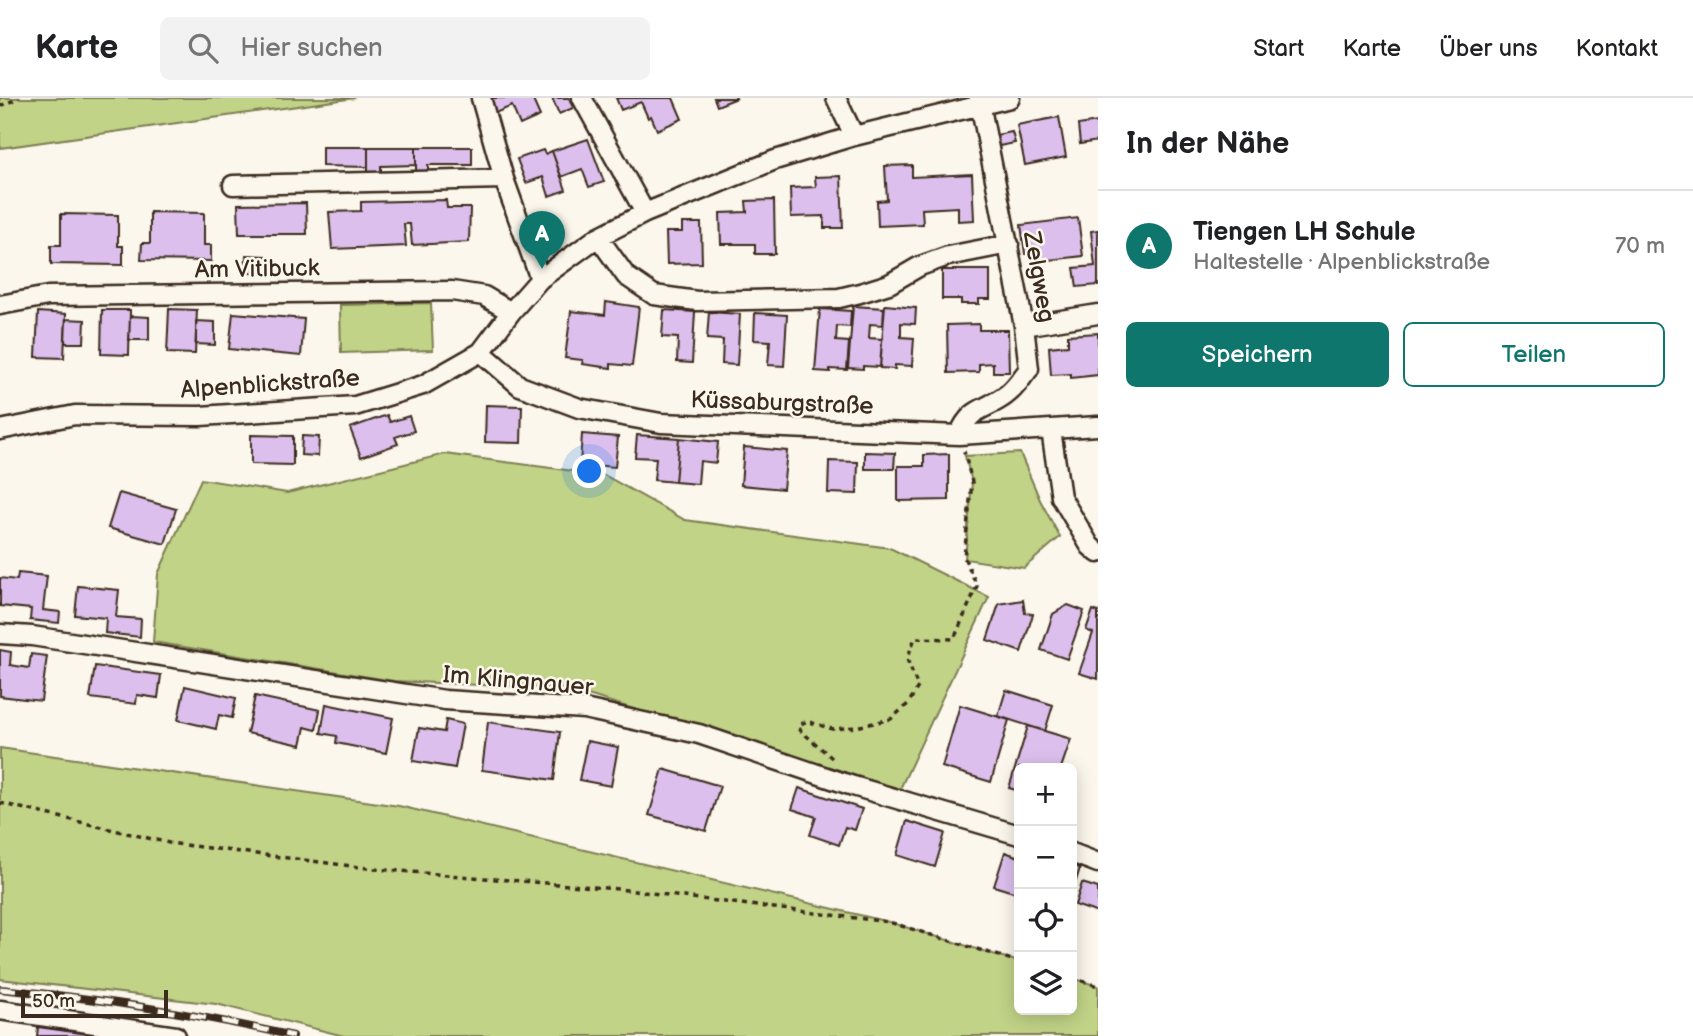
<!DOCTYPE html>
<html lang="de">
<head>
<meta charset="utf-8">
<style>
	body { margin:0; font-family:"Balsamiq Sans",sans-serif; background:#f2f2f2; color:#202124 }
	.controls { position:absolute; right:21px; bottom:21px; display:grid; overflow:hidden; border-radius:10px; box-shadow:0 4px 18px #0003 }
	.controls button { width:63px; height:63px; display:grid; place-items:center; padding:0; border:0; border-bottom:2px solid #e0e0e0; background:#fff; color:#202124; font:35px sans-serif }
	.scale { position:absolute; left:21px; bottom:18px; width:147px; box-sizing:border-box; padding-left:7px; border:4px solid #3b2a1e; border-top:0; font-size:19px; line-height:24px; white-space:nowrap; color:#3b2a1e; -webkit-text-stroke:5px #fbf7ec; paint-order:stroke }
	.you { position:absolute; left:590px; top:374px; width:24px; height:24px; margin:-18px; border:5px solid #fff; border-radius:50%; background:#1a73e8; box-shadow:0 0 0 10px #1a73e833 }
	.badge { display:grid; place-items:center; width:46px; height:46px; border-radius:50%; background:#0f766e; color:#fff; font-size:23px; font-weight:700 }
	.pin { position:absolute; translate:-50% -58px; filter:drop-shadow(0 2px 4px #0008) }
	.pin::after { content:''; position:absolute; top:37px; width:24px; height:21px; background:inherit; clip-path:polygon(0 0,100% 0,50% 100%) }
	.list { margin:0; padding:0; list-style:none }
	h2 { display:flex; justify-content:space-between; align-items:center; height:91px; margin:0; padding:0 28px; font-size:30px }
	h2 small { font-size:23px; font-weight:400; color:#757577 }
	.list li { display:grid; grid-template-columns:46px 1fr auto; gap:21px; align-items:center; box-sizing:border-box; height:112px; padding:0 28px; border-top:2px solid #e0e0e0 }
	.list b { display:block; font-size:26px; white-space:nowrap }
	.list p { margin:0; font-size:23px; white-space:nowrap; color:#757577 }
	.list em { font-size:23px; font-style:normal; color:#757577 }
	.actions { display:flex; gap:14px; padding:21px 28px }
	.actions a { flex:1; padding:16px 0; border:2px solid #0f766e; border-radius:10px; text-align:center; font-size:24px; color:#0f766e }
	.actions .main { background:#0f766e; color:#fff }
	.icon { flex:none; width:38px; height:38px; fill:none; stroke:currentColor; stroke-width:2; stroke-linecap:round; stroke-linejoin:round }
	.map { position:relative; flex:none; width:1098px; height:938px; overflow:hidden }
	header { display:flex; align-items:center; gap:42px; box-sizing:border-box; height:98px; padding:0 35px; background:#fff; border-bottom:2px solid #e0e0e0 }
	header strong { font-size:33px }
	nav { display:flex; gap:38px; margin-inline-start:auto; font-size:24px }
	.search { width:490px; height:63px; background:#f2f2f2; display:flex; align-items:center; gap:18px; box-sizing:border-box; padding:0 24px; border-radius:10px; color:#757577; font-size:26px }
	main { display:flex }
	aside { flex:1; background:#fff }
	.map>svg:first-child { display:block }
</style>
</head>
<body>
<header>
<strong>Karte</strong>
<div class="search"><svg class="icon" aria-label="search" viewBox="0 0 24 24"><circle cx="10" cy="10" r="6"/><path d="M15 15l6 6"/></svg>Hier suchen</div>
<nav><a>Start</a><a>Karte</a><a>Über uns</a><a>Kontakt</a></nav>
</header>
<main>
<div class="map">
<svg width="1098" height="938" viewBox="0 0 1098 938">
	<rect width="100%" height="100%" fill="#fbf7ec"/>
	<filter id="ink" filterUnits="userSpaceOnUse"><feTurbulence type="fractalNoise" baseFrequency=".0143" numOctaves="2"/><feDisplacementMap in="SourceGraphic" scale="14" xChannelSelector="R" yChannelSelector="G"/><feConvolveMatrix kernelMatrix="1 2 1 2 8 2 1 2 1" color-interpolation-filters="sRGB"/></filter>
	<g filter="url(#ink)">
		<path fill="#c1d387" stroke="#7e7e52" stroke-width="2" d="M0 0H355L0 50Z
			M431 205 433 252 341 255 340 207Z
			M1020 355 1040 402 1060 439 1024 470 965 461 972 384 965 358Z
			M445 356 604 377 685 422 890 450 989 499 900 691 568 591 394 583 153 544 158 476 201 381 287 395Z
			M0 650 399 708 889 824 1019 864V912H1072V880L1098 888V938H344L216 906 0 881Z"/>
		<path fill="#dcbfed" stroke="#3b2a1e" stroke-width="2" d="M489 0H532L540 18 520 27 512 8 495 15Z
			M552 0H569L573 10 559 16Z
			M616 0H673L682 21 657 32 651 18 648 20 641 4 621 12Z
			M714 0H737L717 8Z
			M1059 19 1066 59 1025 67 1017 27Z
			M1098 24V43L1080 46 1078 27Z
			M1012 34 1015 45 999 48 996 37Z
			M588 41 604 84 589 89 582 71 561 79 552 53Z
			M322 49H368V69L322 68Z
			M368 49H416V67L381 68V74H368Z
			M416 49H472V67H428V73L416 74Z
			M543 52 545 56 552 53 566 92 549 98 543 79 526 85 517 61Z
			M912 67V79L972 76 974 122 958 123V109L922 111 923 126 878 128 877 103 887 102 885 68Z
			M841 78 843 130H824V118L791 119 790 90 816 89 815 79Z
			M446 102 447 110H470L469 144 412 147 410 126H404L406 148 332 151 329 114 361 113V104Z
			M774 102 775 156H755V146H721L720 115 747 114 746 103Z
			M306 105 307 136H239L238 106Z
			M150 114 204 115V147H211V163L141 162 142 145H150Z
			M61 116 118 117V148H123V167L51 166V147H61Z
			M1078 120 1083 158 1040 163 1039 155 1025 156 1021 127Z
			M682 125H701L702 165 667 166 666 134H682Z
			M1098 132V189V187L1077 189 1074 170 1095 168 1091 133Z
			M246 157 266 158V175H245Z
			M942 172H990V201H979V206H961V201H942Z
			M606 204 639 209 632 268 611 266V270L582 266 583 262 565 260 571 213 605 217Z
			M885 207 916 210 915 226 901 225V239L914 240 912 268 895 267V271L880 270Z
			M853 208 884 210 883 227 870 226 869 240 882 241 880 269 863 268V271L848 270Z
			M169 211 197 212 195 256 167 255Z
			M820 211 851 213 850 229 837 228 836 243 849 244 847 272 830 271V274L815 273Z
			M102 212H130L129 257 101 256Z
			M664 212 695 214 692 265 677 264 678 240 662 239Z
			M38 214 66 216 64 260 36 259Z
			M709 214 740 216 737 267 722 266 723 242 707 241Z
			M233 215 304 221 301 258 229 251Z
			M755 215 787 217 784 268 768 267 770 243 754 242Z
			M130 218 149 219V242H129Z
			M66 221 85 222 84 245H65Z
			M196 223 215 224V247L196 246Z
			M979 226V232H1008L1009 274H993V265L979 266V274L948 275 947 227Z
			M1098 235V277L1071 280V276L1051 277 1049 249 1068 247V237Z
			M486 307 522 308 521 345 485 344Z
			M387 317 390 324 409 318 414 333 395 339 398 346 361 359 350 330Z
			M582 336 618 339 615 369 580 366Z
			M251 337 293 338V367L251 366Z
			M637 337 679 340 675 384 654 382 656 360 635 359Z
			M302 338 319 339 318 358 301 357Z
			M679 340 718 344 716 365 700 363 698 386 675 384Z
			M744 349 787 353 783 391 741 387Z
			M865 354 895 355 894 371H865Z
			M949 356V402L898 403V368H924V357Z
			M829 363 858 364 857 396 828 395Z
			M119 395 176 411 165 446 108 430Z
			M18 475 47 478 43 512 60 514 59 525 30 522 31 511 0 508V480L17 482Z
			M78 488 119 492 116 519 141 521 140 539 105 535 106 520 75 517Z
			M1023 502 1025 515 1033 516 1021 554 987 542 999 506Z
			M1068 507 1084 513 1067 561 1041 552 1053 516Z
			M1093 512 1098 514V581L1079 575 1093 535 1086 532Z
			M0 552 11 554 10 567 29 570 31 556 47 558 41 603 0 598Z
			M95 568 161 577 158 600 137 597 136 606 90 600Z
			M185 588 236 600 232 620 219 617 216 631 178 622Z
			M1006 592 1053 607 1045 633 998 618Z
			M255 598 320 612 316 632 305 629 301 647 247 635Z
			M326 606 393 620 386 655 336 645 337 638 321 635Z
			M960 607 1009 622 991 684 942 669Z
			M446 622 463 626 455 670 413 663 419 630 444 634Z
			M488 624 560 634 554 682 482 672Z
			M1028 628 1071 641 1061 670H1019V693L1009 690Z
			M587 643 618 649 611 688 579 682Z
			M663 671 720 688 706 733 649 717Z
			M799 690 862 711 855 732 845 729 839 747 810 737 816 719 792 711Z
			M907 723 945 735 935 769 897 757Z
			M1005 754 1019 759V796L994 788Z
			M1072 767 1080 770 1075 786 1072 785Z
			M1082 785 1098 790V815L1075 807Z
			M38 929 95 937V938H37Z"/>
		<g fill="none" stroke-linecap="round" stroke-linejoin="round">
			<defs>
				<path id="street" d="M481 0 504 81 540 181
					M582 0 645 115
					M836 0 854 38
					M233 87 504 81
					M598 139 626 178 654 197 697 203 839 200 860 195 889 186 920 168 948 158 1009 146
					M0 207 48 198 452 193 484 198 511 214
					M1024 228 1098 216
					M481 254 520 288 579 310 661 325 959 337 1098 328
					M0 332 75 317 200 318 355 308 423 287 481 254 511 214 540 181 598 139 645 115 775 62 854 38 1010 0
					M1051 332 1061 399 1090 448 1098 455
					M959 337C971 308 985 313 1006 297 1015 291 1022 279 1029 271L1024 228 979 0
					M0 536 32 538 445 602 584 611 699 636 853 688 1019 737
					M1072 755 1098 765
					M0 912 176 938"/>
			</defs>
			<use href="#street" stroke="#3b2a1e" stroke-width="23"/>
			<path stroke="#3b2a1e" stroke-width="3.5" stroke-dasharray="5 5" stroke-linecap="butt" d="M0 8 19 0
				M832 660 800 632 799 627 807 623 832 631 856 629 891 621 908 606 918 589 907 561 915 540 954 541 977 488 964 459 972 384 964 353
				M0 705 169 745 375 771 618 791 889 824 1019 864
				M1072 880 1098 888"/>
			<use href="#street" stroke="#fbf7ec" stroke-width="18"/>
			<defs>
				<path id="rail" d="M0 891C98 900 197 916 293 938"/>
			</defs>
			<use href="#rail" stroke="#3b2a1e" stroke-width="8"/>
			<use href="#rail" stroke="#fbf7ec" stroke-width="5" stroke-dasharray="16" stroke-linecap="butt"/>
		</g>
	</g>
	<g text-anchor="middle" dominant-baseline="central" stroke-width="5" stroke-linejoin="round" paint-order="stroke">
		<g font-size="24" fill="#3b2a1e" stroke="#fbf7ec">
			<text transform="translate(257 171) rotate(-1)">Am Vitibuck</text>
			<text transform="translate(1039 179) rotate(80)">Zelgweg</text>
			<text transform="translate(270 286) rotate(-4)">Alpenblickstraße</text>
			<text transform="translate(782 305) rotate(2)">Küssaburgstraße</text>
			<text transform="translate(518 583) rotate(5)">Im Klingnauer</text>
		</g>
	</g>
</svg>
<div class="controls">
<button>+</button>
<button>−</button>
<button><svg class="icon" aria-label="locate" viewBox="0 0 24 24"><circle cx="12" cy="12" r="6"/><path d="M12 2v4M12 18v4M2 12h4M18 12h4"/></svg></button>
<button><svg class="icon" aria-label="layers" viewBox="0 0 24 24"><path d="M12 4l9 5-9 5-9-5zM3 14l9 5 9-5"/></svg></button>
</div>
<div class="scale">50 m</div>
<div class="you"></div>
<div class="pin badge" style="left:542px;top:171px">A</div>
</div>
<aside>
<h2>In der Nähe<small></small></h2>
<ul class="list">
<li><span class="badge">A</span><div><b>Tiengen LH Schule</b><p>Haltestelle · Alpenblickstraße</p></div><em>70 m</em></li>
</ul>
<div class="actions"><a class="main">Speichern</a><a>Teilen</a></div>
</aside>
</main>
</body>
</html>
